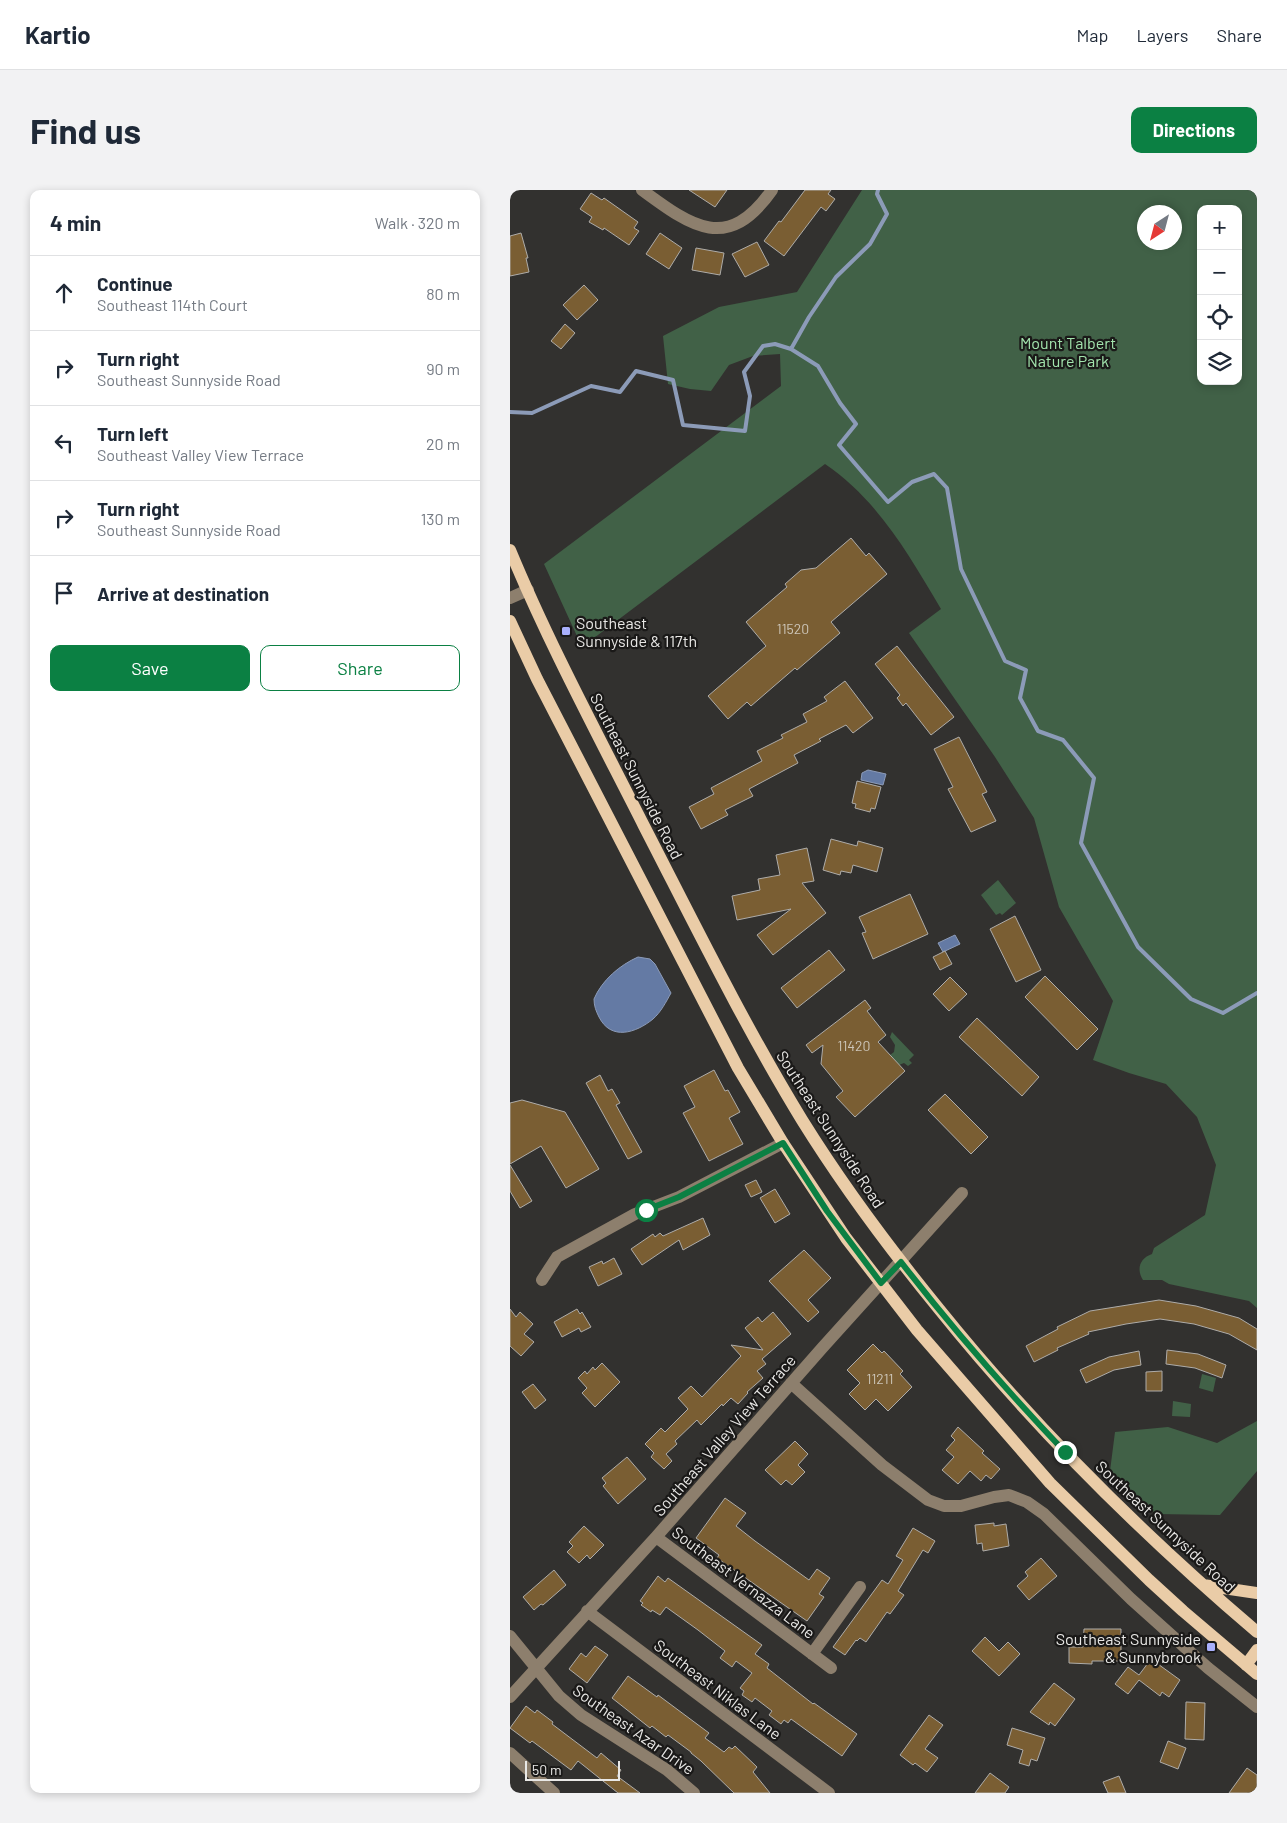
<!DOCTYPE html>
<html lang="en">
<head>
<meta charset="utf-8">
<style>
	body { margin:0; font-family:Barlow,sans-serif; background:#f2f2f3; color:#1f2937 }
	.controls { position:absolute; right:15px; top:15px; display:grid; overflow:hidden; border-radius:10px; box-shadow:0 2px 8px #0003 }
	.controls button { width:45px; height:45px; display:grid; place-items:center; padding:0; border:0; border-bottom:1px solid #e0e1e3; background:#fff; color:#1f2937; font:25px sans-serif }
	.compass { position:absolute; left:627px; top:15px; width:45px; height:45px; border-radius:50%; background:#fff; box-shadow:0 2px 8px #0003; rotate:216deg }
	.scale { position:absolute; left:15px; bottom:12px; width:95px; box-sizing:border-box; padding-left:5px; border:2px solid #e9e8e6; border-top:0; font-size:14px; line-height:18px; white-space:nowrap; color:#e9e8e6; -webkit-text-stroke:4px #1a1918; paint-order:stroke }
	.stop { position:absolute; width:15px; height:15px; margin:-11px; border:4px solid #0b8043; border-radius:50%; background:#fff }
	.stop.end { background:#0b8043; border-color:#fff; box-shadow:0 1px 5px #0008 }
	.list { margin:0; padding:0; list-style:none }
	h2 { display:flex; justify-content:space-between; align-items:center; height:65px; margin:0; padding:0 20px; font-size:21px }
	h2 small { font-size:16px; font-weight:400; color:#747a83 }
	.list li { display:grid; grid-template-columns:32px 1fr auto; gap:15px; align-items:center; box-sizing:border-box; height:75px; padding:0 20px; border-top:1px solid #e0e1e3 }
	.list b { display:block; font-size:19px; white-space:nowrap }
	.list p { margin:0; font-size:16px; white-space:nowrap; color:#747a83 }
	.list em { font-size:16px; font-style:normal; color:#747a83 }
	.actions { display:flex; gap:10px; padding:15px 20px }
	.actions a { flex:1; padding:11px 0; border:1px solid #0b8043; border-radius:10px; text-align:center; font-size:18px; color:#0b8043 }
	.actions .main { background:#0b8043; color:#fff }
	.icon { flex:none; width:28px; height:28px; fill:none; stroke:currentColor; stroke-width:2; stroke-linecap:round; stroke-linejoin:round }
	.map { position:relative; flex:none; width:747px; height:1603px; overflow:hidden; border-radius:10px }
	header { display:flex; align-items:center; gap:30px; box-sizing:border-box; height:70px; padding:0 25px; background:#fff; border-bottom:1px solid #e0e1e3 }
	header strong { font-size:24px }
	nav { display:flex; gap:28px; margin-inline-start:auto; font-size:18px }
	.intro { display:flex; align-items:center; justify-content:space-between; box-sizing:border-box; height:120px; padding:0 30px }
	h1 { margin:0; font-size:35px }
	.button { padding:12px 22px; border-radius:10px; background:#0b8043; color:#fff; font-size:18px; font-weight:700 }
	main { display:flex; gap:30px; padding:0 30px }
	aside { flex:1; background:#fff; border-radius:10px; box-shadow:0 2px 8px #0003 }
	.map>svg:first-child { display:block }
</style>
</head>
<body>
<header>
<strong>Kartio</strong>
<nav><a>Map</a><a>Layers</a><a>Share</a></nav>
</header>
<div class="intro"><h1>Find us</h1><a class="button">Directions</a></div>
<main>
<aside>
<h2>4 min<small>Walk · 320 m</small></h2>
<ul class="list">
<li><svg class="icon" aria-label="ahead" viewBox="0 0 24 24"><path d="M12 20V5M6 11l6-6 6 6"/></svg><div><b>Continue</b><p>Southeast 114th Court</p></div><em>80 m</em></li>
<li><svg class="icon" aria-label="right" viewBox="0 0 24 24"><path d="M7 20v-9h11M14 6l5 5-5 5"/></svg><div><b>Turn right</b><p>Southeast Sunnyside Road</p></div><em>90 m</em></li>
<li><svg class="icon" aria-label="left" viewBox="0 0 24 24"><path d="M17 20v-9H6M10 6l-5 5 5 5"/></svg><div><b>Turn left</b><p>Southeast Valley View Terrace</p></div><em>20 m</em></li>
<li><svg class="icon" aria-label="right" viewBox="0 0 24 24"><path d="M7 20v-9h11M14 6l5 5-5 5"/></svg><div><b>Turn right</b><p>Southeast Sunnyside Road</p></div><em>130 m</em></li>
<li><svg class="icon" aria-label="arrive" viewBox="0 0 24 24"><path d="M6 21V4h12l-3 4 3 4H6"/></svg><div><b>Arrive at destination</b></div></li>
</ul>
<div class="actions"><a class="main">Save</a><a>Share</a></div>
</aside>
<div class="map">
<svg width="747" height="1603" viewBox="0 0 747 1603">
	<rect width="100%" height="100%" fill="#32312f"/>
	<path fill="#416147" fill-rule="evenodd" d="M352 0H747V1118L739 1111 659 1094 652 1090H633C626 1079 630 1068 642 1064L644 1058 695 1025 706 975 687 927 656 894 619 883 583 870 603 811 549 717 524 628 485 567 399 443 431 419C399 365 368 310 315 274L72 457 34 374 271 196 270 164 243 166 219 175 201 201 180 199 158 194 153 146 209 117 287 102ZM691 19H728V191H691ZM664 22V52H634V22Z
		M488 690 506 713 492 725 490 723 486 725 471 705Z
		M382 842 404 865 399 870 402 873 398 876 394 873 389 875 380 865 384 862 385 855 380 847Z
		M692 1184 706 1188 703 1202 689 1198Z
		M663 1211 681 1214 680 1227 662 1226Z
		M747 1231V1281L710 1325 646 1324 600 1281 605 1242 658 1237 707 1253Z"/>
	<path fill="#647aa4" stroke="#8c9bb8" d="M358 580 376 584 373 595 351 590 352 583Z
		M445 745 450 754 433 762 428 753Z
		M128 767 140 769 145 774 161 803C156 812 151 822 143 829 126 843 101 851 89 827 86 821 84 816 84 809 92 790 110 775 128 767Z"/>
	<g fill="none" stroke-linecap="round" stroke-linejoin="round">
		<path stroke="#8c9bb8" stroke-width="4" d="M281 159 299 127 326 87 360 54 377 24 367 4 368 0
			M0 222 22 223 81 196 110 202 126 181 163 190 173 235 235 241 240 206 234 182 253 156 265 154 281 159 308 176 330 213 346 234 329 255 378 312 402 292 424 284 437 298 451 379 495 471 516 480 510 508 528 541 553 550 584 588 571 653 628 757 681 809 713 823 747 803"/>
	</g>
	<path fill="#7a5e33" stroke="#aeaca9" d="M179 0H217L205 17Z
		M295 0H321L318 4 325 9 316 21 311 17 274 66 254 51 269 31 271 32Z
		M81 3 92 10 94 8 128 32 124 38 129 41 119 55 94 38 93 40 79 32 82 27 70 19Z
		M11 43 18 68H16L19 82 0 86V46Z
		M150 43 172 58 159 79 136 64Z
		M247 52 259 75 235 87 222 64Z
		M186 58 214 63 210 85 182 80Z
		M74 95 88 110 67 130 53 115Z
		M55 134 65 143 51 159 41 151Z
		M341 348 356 366 359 363 377 384 321 432 330 443 287 480 285 478 241 516 237 512 218 529 198 506 256 456 236 432 277 397 275 394 291 380 306 378Z
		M387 456 444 527 421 545 396 513 393 516 387 508 390 505 365 474Z
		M335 491 363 528 343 543 336 535 309 549 311 551 284 565 288 573 239 599 243 606 215 620 218 625 191 639 179 617 204 604 201 598 252 571 247 561 273 548 271 545 297 532 293 524 317 511 314 507Z
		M449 547 477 602 472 604 486 631 461 642 438 599 443 597 424 559Z
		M347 591 371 597 365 619 361 618 360 622 345 618 346 614 342 613Z
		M321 649 347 656 348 651 373 658 367 682 343 675 341 683 331 681 330 685 313 680Z
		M297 658 304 691 292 693 316 723 263 765 247 745 281 719 227 730 222 706 250 700 248 689 270 685 266 665Z
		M400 704 418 744 363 769 352 743 356 742 349 727Z
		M505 726 531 780 506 792 480 739Z
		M319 760 335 780 287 818 271 798Z
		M435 761 442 774 430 780 423 767Z
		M535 786 588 839 567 860 515 807Z
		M440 787 457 804 439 821 423 804Z
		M355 810 361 818 357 821 376 845 368 852 395 881 345 927 326 907 333 901 311 874 313 855 302 863 296 855Z
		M467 828 529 887 512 906 449 847Z
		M204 880 215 901 218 900 230 922 219 928 233 954 199 971 173 923 185 917 174 896Z
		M90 885 98 901 102 899 110 913 106 915 132 962 118 969 76 893Z
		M435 904 478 947 461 964 418 920Z
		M12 910 55 922 89 979 56 998 31 956 0 974V913Z
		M0 975 22 1011 10 1018 0 1001Z
		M246 990 252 1002 241 1007 235 995Z
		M265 999 280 1024 265 1033 250 1008Z
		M193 1028 200 1045 173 1060 169 1050 132 1075 121 1059 143 1044 145 1047 150 1043 153 1046Z
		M294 1060 321 1088 298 1110 309 1122 298 1132 259 1091Z
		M104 1068 112 1084 88 1096 79 1077 92 1071 93 1074Z
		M649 1110 686 1116 729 1128 747 1139V1160L719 1144 684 1134 650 1129 616 1134 578 1142 579 1144 547 1158 548 1160 524 1172 516 1156 548 1139 547 1137 580 1121Z
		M0 1119 6 1127 10 1122 23 1134 14 1144 24 1152 11 1166 0 1156Z
		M67 1119 70 1124 72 1122 81 1137 71 1142 69 1138 52 1147 44 1132Z
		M263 1122 281 1144 252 1169 256 1174 247 1181 253 1188 237 1202 238 1203 228 1214 221 1208 213 1216 212 1214 191 1235 187 1230 165 1251 167 1254 156 1264 162 1271 154 1279 141 1267 144 1263 135 1254 151 1238 155 1242 178 1219 168 1208 181 1196 192 1207 231 1166 221 1155 253 1160 235 1138 248 1127 252 1132Z
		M363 1154 372 1163 374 1161 393 1181 390 1184 402 1197 378 1221 366 1209 355 1220 339 1204 350 1193 337 1180Z
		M657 1160 688 1164 716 1175 712 1188 685 1178 656 1174Z
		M629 1161 631 1175 604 1180 576 1193 570 1180 599 1167Z
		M92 1173 110 1192 85 1217 72 1203 77 1198 68 1188 75 1181 77 1184 83 1177 85 1180Z
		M652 1181V1201H636V1182Z
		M23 1194 36 1210 25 1219 12 1202Z
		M448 1237 474 1261 472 1263 490 1279 481 1289 476 1285 471 1291 460 1281 448 1294 432 1280 444 1267 436 1260 445 1250 441 1246Z
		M285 1251 298 1264 288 1275 295 1282 282 1295 276 1290 271 1295 255 1280Z
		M117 1267 136 1289 108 1314 93 1296 96 1293 92 1288Z
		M215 1308 236 1323 226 1336 245 1351 299 1390 307 1379 320 1388 309 1404 314 1407 297 1431 207 1368 209 1365 186 1348Z
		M484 1333V1336L496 1334 499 1356 473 1361 472 1353 467 1354 465 1335Z
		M74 1336 94 1355 80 1369 77 1365 69 1373 57 1362 63 1356 59 1352Z
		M403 1338 425 1351 418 1363 413 1360 388 1401 394 1405 380 1424 377 1422 356 1452 350 1448 347 1451 346 1450 335 1465 323 1457 372 1390 378 1394 393 1370 386 1366Z
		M531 1368 547 1386 519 1410 507 1396 518 1386 515 1382Z
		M44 1380 56 1395 33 1415 31 1414 24 1420 13 1407Z
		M148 1386 155 1392 158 1388 252 1455 245 1464 259 1474 257 1478 303 1514 304 1513 347 1544 332 1566 281 1529 278 1533 274 1530 271 1534 259 1525 262 1521 245 1508 242 1512 232 1505 234 1501 230 1498 242 1483 226 1471 222 1477 210 1468 215 1461 188 1440 156 1417 150 1425 142 1420 141 1422 131 1415 133 1413 130 1411Z
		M574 1439H611V1471H582V1474L559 1473V1457H573Z
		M475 1447 489 1461 498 1452 510 1464 489 1486 462 1461Z
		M85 1456 98 1465 77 1493 59 1479 71 1463 76 1467Z
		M641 1469 670 1490 659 1507 652 1502 650 1506 629 1490 618 1504 605 1494 618 1477 629 1485Z
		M118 1486 147 1507 148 1505 199 1543 195 1548 214 1562 219 1557 222 1559 225 1556 247 1577 243 1582 260 1603H224L191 1571 181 1563V1562L158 1545 156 1547 142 1536 140 1538 102 1508Z
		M544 1493 565 1509 545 1536 540 1532 539 1535 520 1522Z
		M676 1512 695 1513 694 1550 675 1549Z
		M16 1516 25 1523 27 1520 43 1532 42 1534 87 1568 91 1563 111 1580 107 1586 130 1603H108L68 1571 61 1580 22 1551 20 1553 0 1538Z
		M419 1525 433 1535 415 1559 428 1568 417 1582 405 1573 403 1575 390 1565Z
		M502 1538 535 1548 527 1571 521 1569 519 1576 509 1573 513 1560 497 1555Z
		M658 1551 676 1558 668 1579 650 1572Z
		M737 1578 747 1585V1603H719Z
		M480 1583 499 1597 495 1603H465Z
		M609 1586 616 1603H598L593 1592Z"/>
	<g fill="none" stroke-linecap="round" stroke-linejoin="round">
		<path stroke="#8d7f6d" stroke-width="12" d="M132 0C182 37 218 63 262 0
			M0 408 18 400
			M32 1090 47 1067 125 1024 169 1007 273 953
			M281 1193 372 1275 418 1310 434 1316H451L484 1307 499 1305 517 1312 534 1324 621 1409 698 1478 747 1517
			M146 1347 321 1478
			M77 1421 319 1603
			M0 1446 49 1506 71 1525 157 1580 184 1603
			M302 1464 350 1397
			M0 1507 146 1347 313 1157 452 1003
			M0 1563 44 1603"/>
		<path stroke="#eacca7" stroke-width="12" d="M0 360C39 454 88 545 134 636 185 735 234 835 292 930 333 996 380 1059 429 1119 524 1237 632 1344 747 1442
			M0 431 27 489 228 878 273 953 336 1048 407 1140 540 1293 639 1390 673 1421 747 1484
			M693 1395 747 1403
			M736 1475 747 1460"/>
	</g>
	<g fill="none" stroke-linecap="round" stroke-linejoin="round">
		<path stroke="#0b8043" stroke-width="6" d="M136 1020 169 1007 273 953 317 1021 371 1093 391 1072C442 1138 497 1201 555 1262"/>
	</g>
	<g fill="#a9b0fc" stroke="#1a1918" stroke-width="2">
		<rect x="51" y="436" width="10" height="10" rx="2.5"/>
		<rect x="696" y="1452" width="10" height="10" rx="2.5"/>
	</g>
	<g text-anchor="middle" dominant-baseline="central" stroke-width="4.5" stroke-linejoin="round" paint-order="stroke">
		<g font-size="14" fill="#cdc6b9">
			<text x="283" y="438">11520</text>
			<text x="344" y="855">11420</text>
			<text x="370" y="1188">11211</text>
		</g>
		<g font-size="16" fill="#a2e4ad" stroke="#1a1918">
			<text x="558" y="152">Mount Talbert<tspan x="558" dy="18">Nature Park</tspan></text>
		</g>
		<g font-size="16" fill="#e9e8e6" stroke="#1a1918" text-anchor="start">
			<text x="66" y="432">Southeast<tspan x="66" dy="18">Sunnyside &amp; 117th</tspan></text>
			<text x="691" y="1448" text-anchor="end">Southeast Sunnyside<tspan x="691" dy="18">&amp; Sunnybrook</tspan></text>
		</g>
		<g font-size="16" fill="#e9e8e6" stroke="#1a1918">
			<text transform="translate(127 586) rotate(63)">Southeast Sunnyside Road</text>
			<text transform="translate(321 939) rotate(57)">Southeast Sunnyside Road</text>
			<text transform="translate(214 1245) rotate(-49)">Southeast Valley View Terrace</text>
			<text transform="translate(656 1336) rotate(43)">Southeast Sunnyside Road</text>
			<text transform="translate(234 1392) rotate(37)">Southeast Vernazza Lane</text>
			<text transform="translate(208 1499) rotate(37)">Southeast Niklas Lane</text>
			<text transform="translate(124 1539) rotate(35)">Southeast Azar Drive</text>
		</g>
	</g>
</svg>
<div class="controls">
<button>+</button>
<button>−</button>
<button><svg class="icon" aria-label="locate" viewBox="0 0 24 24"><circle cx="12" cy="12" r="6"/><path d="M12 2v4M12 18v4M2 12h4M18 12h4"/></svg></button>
<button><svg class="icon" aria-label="layers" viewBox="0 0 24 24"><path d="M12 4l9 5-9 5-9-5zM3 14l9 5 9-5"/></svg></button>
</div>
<svg class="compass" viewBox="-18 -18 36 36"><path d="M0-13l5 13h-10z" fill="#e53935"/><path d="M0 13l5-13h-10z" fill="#747a83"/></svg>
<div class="scale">50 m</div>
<div class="stop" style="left:136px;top:1020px"></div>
<div class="stop end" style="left:555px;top:1262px"></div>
</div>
</main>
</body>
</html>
